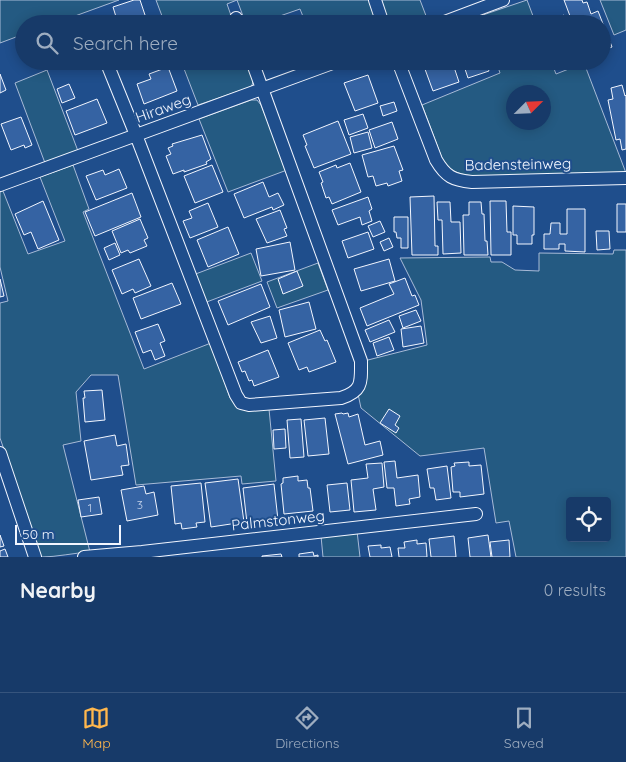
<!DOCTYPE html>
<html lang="en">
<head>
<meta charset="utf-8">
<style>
	body { margin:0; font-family:Quicksand,sans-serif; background:#244571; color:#f1f3f6 }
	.controls { position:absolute; right:15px; bottom:15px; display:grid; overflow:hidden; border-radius:5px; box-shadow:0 2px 12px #0003 }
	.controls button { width:45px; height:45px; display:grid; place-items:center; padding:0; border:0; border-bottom:1px solid #36547d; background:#173a69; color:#f1f3f6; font:25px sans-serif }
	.compass { position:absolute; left:506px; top:85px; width:45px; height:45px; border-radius:50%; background:#173a69; box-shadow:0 2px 12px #0003; rotate:66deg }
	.scale { position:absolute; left:15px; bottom:12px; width:106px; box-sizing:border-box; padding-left:5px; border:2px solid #f2f6ff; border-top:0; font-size:14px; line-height:18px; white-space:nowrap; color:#f2f6ff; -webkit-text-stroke:4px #1f4e8c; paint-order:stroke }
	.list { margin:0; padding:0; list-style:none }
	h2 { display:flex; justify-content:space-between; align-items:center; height:65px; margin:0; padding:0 20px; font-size:21px }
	h2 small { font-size:16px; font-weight:400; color:#9eadc0 }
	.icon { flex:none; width:28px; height:28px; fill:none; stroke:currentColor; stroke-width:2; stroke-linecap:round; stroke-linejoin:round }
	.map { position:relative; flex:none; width:626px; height:557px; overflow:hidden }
	.search { position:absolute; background:#173a69; box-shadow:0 2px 12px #0003; left:15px; right:15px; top:15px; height:55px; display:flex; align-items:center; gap:12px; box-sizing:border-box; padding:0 18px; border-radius:28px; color:#9eadc0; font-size:19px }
	.sheet { height:135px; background:#173a69 }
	nav { display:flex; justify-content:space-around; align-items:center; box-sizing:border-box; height:70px; border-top:1px solid #36547d; background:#173a69; font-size:14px; color:#9eadc0 }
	nav a { display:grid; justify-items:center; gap:2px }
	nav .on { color:#ffb74d }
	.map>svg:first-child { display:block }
</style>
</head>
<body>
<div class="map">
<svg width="626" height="557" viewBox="0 0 626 557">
	<rect width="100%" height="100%" fill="#1f4e8c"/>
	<path fill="#245a82" stroke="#a8bbd7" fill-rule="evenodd" d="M0 0H119L53 24H24V34L0 43Z
		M156 0H237L227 4 234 24H165Z
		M237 0H372L380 24H306L300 9 257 24H246Z
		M378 0H420L428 21 420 24H387Z
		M527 0 536 24H480L477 17Z
		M600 0H626V30L614 35Z
		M181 61H248C251 70 256 79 251 87L198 105Z
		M496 61H551L556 74 584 63 626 173 476 176C462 175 451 173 443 161L422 105 500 73ZM514 92H544V122H514Z
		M47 70 78 151 45 163 15 83Z
		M251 100H257L261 105 287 170 228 192 199 119Z
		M73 165 89 209 83 212 144 369 211 343 230 398 237 405 269 409 276 481 242 484 241 476 136 485 118 375H91L76 392 81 441 63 445 90 552C73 553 57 557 41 557L0 438V303L8 301 0 267V192L3 191 28 254 65 241 40 177Z
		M614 250H626V557H516L509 521 496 523 484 448 420 456 361 408 358 394 364 361 427 345 421 300 400 258 490 257 491 262H502L515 270 539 271V253L613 254ZM570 501H607V538H570Z
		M251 253 262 281 204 303 193 275Z
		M318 263 328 290 277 308 267 282Z
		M357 531 360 557H323L321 536Z"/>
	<path fill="#3563a3" stroke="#f2f6ff" d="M134 0H140L148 24H113V22L117 20 113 7Z
		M564 0H582L583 3 587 2 591 14 598 11 612 47 602 51V24H573Z
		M564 15 567 24H542Z
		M259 61H272L273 62 261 66Z
		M422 61H452L459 82 433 91Z
		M479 61H485L489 71 468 78 464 66Z
		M555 61H578L558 69Z
		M168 67 177 91 144 104 137 84 151 79 149 74Z
		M0 74 6 90 0 93Z
		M368 75 378 103 355 111 344 83Z
		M69 84 75 98 62 103 57 89Z
		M622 85 625 96 626 95V149L622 150 620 139 616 140 608 100 613 99 611 88Z
		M97 99 107 123 75 135 66 111Z
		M394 102 397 111 383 116 380 106Z
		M363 114 368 128 349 135 344 120Z
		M21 117 32 145 25 148 24 145 11 150 1 124Z
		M338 121 351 154 314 168 305 146 307 145 303 135Z
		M392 122 398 139 375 148 369 130Z
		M368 132 372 148 354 153 350 137Z
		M202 135 211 159 206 162 207 164 184 172V170L173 174 166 156 171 154 168 148 173 146 172 144Z
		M394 146 403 170 399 171 402 181 388 186 387 183 376 186 373 176 368 177 362 155Z
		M350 163 361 192 332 204 329 197 326 198 321 183 323 182 319 172 336 165 337 168Z
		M212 165 223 192 195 203 184 176Z
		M119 169 127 188 96 200 86 176 103 170 105 175Z
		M263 182 269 197 278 193 284 205 273 210 272 207 244 218 234 194Z
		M132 193 141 217 95 236 85 212Z
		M434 196 435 246H438V255H412L410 197Z
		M368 197 372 209 369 211 372 221 362 225 360 217 338 225 332 210Z
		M43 201 59 240 38 249 31 232 24 235 15 214Z
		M490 201H506L507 232H511V255H491Z
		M437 202H450L451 222H460L461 253 443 254 442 220H438Z
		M469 202H481L482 214H484L485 241H487L488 255H464L463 215H469Z
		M208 203 218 227 190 238 183 221 192 218 189 211Z
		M617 204H626V232H617Z
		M513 206 534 207V235H532V244H517V235H513Z
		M567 209H585V252L565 251V244H559V249H544V234H550L551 223H560V234H567Z
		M280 210 287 228 284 229 287 236 267 243 256 219Z
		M394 217H408V248H401V238H397L396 232H394Z
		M140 219 148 238 144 240 147 246 130 253 128 250 121 253 112 231Z
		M380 221 385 232 373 237 368 226Z
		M228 227 239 254 208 267 197 240Z
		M596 231H609L610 249 597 250Z
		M368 232 374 249 348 258 342 241Z
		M389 238 393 247 384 251 380 242Z
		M290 242 295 270 261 276 256 249Z
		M115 243 120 255 109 260 104 248Z
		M139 259 151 286 135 293 133 289 122 294 112 270Z
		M389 259 395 281 361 291 354 269Z
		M297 271 303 286 283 294 278 279Z
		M405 278 412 296 415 295 419 305 367 326 360 308 394 294 389 284Z
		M0 279 4 296 0 297Z
		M172 283 181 304 141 319 133 298Z
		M261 284 270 307 228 325 218 301Z
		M309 302 316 329 285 337 279 310Z
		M416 310 421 321 403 328 399 316Z
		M270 316 277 338 261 343 251 322Z
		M389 320 395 332 370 342 365 330Z
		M158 324 165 341 160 343 165 356 155 360 151 350 143 353 135 332Z
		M421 326 424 343 403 347 401 329Z
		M320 330 325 341 327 340 336 362 309 372 307 367 299 370 288 343Z
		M389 337 394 350 377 356 373 343Z
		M268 350 279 377 254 386 252 380 249 381 245 371 242 372 238 362Z
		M102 390 105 420 85 422 83 398H85L84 391Z
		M389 409 400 416 395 425 399 428 396 433 380 423Z
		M342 413 343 414 348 413 349 417 358 414 365 445 380 441 383 455 348 464 335 414Z
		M325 418 329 454 308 456 304 420Z
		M301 419 304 457 290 458 287 420Z
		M285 429 286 448 274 449 273 430Z
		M115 435 117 446 126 444 129 465 121 466 123 475 91 480 84 441Z
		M395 461 397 478 418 475 420 497 409 499 410 504 396 506 394 488H387L384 462Z
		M469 462V466L481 465 484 494 460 497V492H453L451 467 455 466 454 463Z
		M382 463 384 487 373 489 376 510 354 512 351 480 368 478 366 464Z
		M447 466 451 498 436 500 434 488H430L427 469Z
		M298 476V481L307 480 308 488H310L313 511 284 514 281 484 283 483V478Z
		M238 479 244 522 211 527 205 483Z
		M201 483 205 522 196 523 197 527 182 529 181 523 175 524 171 486Z
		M347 483 350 510 330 512 327 485Z
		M274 484 278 520 247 523 243 488Z
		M144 486 146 494 154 492 158 515 127 521 121 490Z
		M99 497 102 514 81 517 78 500Z
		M0 535 4 546 0 547Z
		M488 535 491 557H470L468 538Z
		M454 536 456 557H431L429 539Z
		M417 540V544L426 543 427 557H399L398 548H405L404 542Z
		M509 540 510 557H492L490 542Z
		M381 545V548L390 547 392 557H370L368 546Z
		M5 549 8 557H0V551Z
		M313 552 314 556 318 555V557H299V554Z
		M281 554 282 557H262V556Z"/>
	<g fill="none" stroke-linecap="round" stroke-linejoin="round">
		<defs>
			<path id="minor" d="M375 0 383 24
				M236 18 239 24
				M439 24 503 0
				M106 61 136 135 236 395 241 403 249 405 341 398C363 391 361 382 361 361L252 61
				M398 61 436 160C446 177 453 180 472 182L626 178
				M0 185 338 61
				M0 453 35 557
				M84 557 142 552 476 514"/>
		</defs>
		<use href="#minor" stroke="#f2f6ff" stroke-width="14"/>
		<use href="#minor" stroke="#1f4e8c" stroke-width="12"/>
	</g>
	<g text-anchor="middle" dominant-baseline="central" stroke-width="4" stroke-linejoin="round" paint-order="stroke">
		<g font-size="12" fill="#c3d1e8">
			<text x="140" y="504">3</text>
			<text x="90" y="507">1</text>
		</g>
		<g font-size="15" fill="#f2f6ff" stroke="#1f4e8c">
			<text transform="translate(163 108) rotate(-20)">Hiraweg</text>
			<text transform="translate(518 164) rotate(-1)">Badensteinweg</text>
			<text transform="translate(278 520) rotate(-6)">Palmstonweg</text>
		</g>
	</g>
</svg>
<div class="controls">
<button><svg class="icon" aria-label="locate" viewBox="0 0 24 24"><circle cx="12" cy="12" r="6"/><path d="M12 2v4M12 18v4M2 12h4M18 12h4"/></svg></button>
</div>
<svg class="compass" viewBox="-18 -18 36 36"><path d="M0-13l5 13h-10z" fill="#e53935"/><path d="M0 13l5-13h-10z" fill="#9eadc0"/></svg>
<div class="scale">50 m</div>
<div class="search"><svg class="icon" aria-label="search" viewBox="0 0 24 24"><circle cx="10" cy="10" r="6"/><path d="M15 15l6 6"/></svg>Search here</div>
</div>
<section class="sheet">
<h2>Nearby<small>0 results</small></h2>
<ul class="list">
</ul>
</section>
<nav>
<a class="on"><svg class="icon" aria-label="map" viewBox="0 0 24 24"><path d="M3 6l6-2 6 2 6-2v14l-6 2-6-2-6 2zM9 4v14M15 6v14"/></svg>Map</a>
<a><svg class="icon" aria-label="directions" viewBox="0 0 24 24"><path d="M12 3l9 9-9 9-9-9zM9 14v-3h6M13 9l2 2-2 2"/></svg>Directions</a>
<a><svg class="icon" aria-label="saved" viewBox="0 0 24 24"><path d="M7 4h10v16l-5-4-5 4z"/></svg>Saved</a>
</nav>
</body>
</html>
